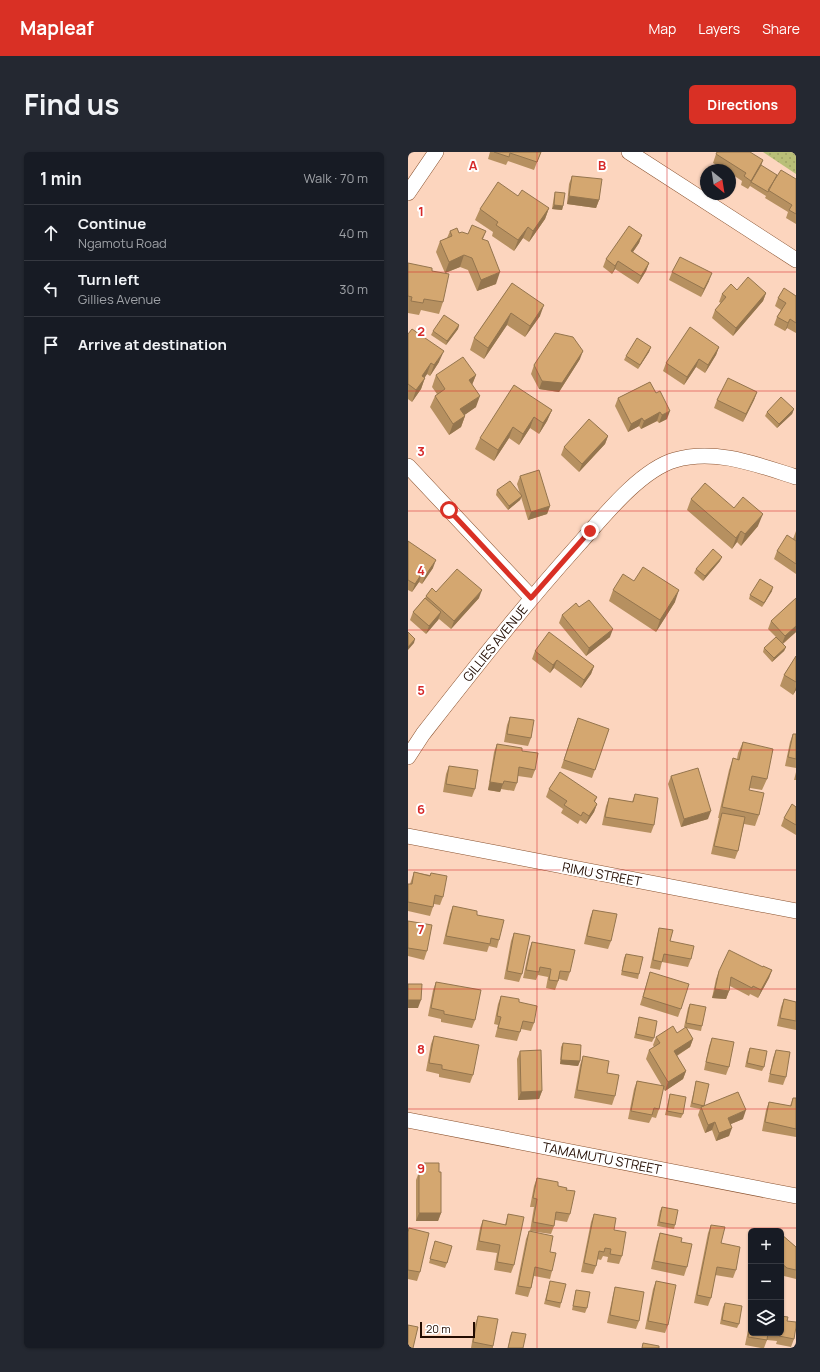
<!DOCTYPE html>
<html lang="en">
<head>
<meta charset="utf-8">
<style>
	body { margin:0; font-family:Manrope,sans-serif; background:#242831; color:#f1f3f6 }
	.controls { position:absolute; right:12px; bottom:12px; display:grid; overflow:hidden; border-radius:6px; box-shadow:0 1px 3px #0004 }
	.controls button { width:36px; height:36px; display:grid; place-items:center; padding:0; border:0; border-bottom:1px solid #363941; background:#171b24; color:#f1f3f6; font:20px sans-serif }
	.compass { position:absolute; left:292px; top:12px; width:36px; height:36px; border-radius:50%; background:#171b24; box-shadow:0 1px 3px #0004; rotate:150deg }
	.scale { position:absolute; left:12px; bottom:10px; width:55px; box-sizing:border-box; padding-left:4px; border:2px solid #220c01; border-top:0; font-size:11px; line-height:14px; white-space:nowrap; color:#220c01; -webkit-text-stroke:3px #fff; paint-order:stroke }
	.stop { position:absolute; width:12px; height:12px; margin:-9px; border:3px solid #d93025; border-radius:50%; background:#fff }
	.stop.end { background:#d93025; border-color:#fff; box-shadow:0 1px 4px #0008 }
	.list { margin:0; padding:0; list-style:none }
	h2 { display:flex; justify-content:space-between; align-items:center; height:52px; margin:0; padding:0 16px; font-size:17px }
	h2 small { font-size:13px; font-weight:400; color:#9ea1a6 }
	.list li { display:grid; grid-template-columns:26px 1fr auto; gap:12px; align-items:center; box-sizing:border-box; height:56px; padding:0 16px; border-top:1px solid #363941 }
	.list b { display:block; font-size:15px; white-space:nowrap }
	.list p { margin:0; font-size:13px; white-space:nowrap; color:#9ea1a6 }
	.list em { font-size:13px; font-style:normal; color:#9ea1a6 }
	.icon { flex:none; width:22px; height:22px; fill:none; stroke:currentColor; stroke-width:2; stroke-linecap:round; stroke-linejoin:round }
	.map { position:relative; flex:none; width:388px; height:1196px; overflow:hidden; border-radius:6px }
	header { display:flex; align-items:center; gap:24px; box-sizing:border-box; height:56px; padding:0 20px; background:#d93025; color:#fff }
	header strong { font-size:19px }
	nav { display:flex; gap:22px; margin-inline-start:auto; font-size:14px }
	.intro { display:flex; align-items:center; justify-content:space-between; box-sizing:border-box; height:96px; padding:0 24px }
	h1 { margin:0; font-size:28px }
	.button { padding:10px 18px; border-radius:6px; background:#d93025; color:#fff; font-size:14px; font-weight:700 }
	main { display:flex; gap:24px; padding:0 24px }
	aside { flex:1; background:#171b24; border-radius:6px; box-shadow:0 1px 3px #0004 }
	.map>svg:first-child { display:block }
</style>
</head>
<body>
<header>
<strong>Mapleaf</strong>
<nav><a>Map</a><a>Layers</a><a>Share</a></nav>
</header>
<div class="intro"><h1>Find us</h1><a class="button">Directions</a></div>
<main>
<aside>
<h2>1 min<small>Walk · 70 m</small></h2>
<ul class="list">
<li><svg class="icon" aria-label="ahead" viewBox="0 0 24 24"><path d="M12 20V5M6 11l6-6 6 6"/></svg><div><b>Continue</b><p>Ngamotu Road</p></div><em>40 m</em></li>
<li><svg class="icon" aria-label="left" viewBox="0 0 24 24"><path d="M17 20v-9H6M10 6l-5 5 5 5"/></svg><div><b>Turn left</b><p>Gillies Avenue</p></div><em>30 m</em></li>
<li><svg class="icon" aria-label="arrive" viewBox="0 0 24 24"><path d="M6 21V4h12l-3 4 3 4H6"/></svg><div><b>Arrive at destination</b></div></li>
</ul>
</aside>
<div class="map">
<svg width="388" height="1196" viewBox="0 0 388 1196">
	<defs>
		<pattern id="park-dots" width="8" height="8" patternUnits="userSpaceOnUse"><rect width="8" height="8" fill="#b9bf78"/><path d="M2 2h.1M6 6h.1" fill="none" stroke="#9fa366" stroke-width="1.8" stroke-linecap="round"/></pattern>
	</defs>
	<rect width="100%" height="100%" fill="#fcd5be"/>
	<path fill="url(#park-dots)" d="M355 0H388V22Z"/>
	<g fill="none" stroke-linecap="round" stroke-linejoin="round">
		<defs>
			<path id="minor" d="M221 0 388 108
				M0 41 28 0
				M0 314 123 445
				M0 605 15 582C66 517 116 453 171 392 195 365 232 318 267 308 307 296 350 313 388 325
				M0 684 388 759
				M0 968 388 1044"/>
		</defs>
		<use href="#minor" stroke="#89512e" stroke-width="16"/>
		<use href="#minor" stroke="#fff" stroke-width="15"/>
	</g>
	<path fill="#b69060" d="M82 0H133L126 18 100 9 98 13 80 7Z
		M308 2 355 8 353 14 369 23 388 27V72L378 66 380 60 357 46 358 44 342 34 340 37 333 33 334 29 322 21V18H317L305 11Z
		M164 24 191 48 188 56 159 52 161 32Z
		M147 40 155 54 154 58 144 57 146 44Z
		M110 44 141 56 137 67 121 90 115 86 106 99 84 84 85 80 67 68 72 57Z
		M42 79 60 82 78 79 75 87 88 132 69 139 60 118 52 115 37 121 28 100 32 89 39 86Z
		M234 83 231 91 225 100 241 111 238 119 230 132 207 117 204 122 195 115 198 107Z
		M0 111 24 119 35 150 31 162 13 158 11 163 0 161Z
		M264 120 301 129 293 145 261 128Z
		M104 131 132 164 117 185 99 173 76 207 62 198 66 186Z
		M329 138 358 141 355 149 325 184 304 166 307 158 313 151 311 150 314 142Z
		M388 144V181L379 176 377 179 366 173 369 165 373 158 367 154 370 146Z
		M51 173 50 177 38 193 23 183 25 179Z
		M0 182 31 210 22 224 19 222 17 225 13 237 4 250 0 247Z
		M243 195 241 200 230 217 216 208 218 204Z
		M311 195 308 203 297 221 288 215 276 233 255 219 258 211Z
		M172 207 151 240 131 237 123 222 126 213Z
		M28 223H68L64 233 68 255 56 263 57 264 53 275 41 283 22 255 27 244 29 242 24 235Z
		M242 230 259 267 251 271 249 269 233 277 231 274 220 280 207 254 210 246Z
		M349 240 346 248 335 270 306 256 309 248Z
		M386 257 384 262 369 276 357 264 359 260Z
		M144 258 139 269 131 282 122 276 111 293 101 286 86 309 67 297 72 286Z
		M200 284 197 292 171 320 153 303 156 295Z
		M112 324 142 354 139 362 120 368 113 345 112 348 100 358 88 343 89 338 112 342 109 332Z
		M283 347 326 356 350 374 333 394 329 390 324 397 279 358Z
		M388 379V389L385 387Z
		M0 389 25 416 14 432 11 430 4 440 0 438Z
		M388 389V422L366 407 369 399Z
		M312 409 295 429 286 421 288 417Z
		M226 429 267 450 248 480 201 449 205 438Z
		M364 439 354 455 341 447 342 443Z
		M28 440 71 446 43 477 31 467 30 468 18 482 2 468 5 460 17 446 18 444Z
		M388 446V480L375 492 378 495 376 499 364 510 355 500 356 496 368 485 360 477 363 469Z
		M171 455 202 485 178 504 151 471 154 463Z
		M127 499 186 514 183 522 173 536 146 516 142 521 124 507Z
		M388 504V538L385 543 372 534 376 523Z
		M102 565 123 586 120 594 96 590 99 573Z
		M167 574 201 577 184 626 153 616Z
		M385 582H388V616L377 614 382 590Z
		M335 590 359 627 354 638 342 636 341 638 351 663 347 674 336 672 330 699 327 707 303 702 311 666H310L321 618 325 606 329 607 330 601Z
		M89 592 114 599 127 618 124 626 110 624 109 631 106 639 93 637 92 640 80 638 86 600Z
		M41 614 67 637 64 645 35 640 38 622Z
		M388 620V628H386Z
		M263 624 300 667 273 675 260 632Z
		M141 637 189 645 187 650 189 652 186 660 178 672 172 668 170 672 153 661 155 657 138 645Z
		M227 642 246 673 243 681 194 673 198 654 201 646 224 650Z
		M388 655V683L373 674 376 666Z
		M6 720 22 723 23 721 35 745 32 753 26 752 22 764 0 759V732H2Z
		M45 754 69 763 91 788 89 796 81 794 79 800 35 792 42 762Z
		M185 758 203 789 200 797 176 792 182 766Z
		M0 769 19 799 16 808 0 804Z
		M251 776 262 789 283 807 280 815 254 810 252 818 242 816 249 784Z
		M106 781 114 822 111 830 96 827 103 789Z
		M124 790 162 820 159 829 151 827 147 838 138 836 140 825 130 823 128 828 115 826 121 798Z
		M218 802 231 822 230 827 213 823 216 806Z
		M355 815 364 818 361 826 350 846 342 842 341 844 322 834 321 839 318 847 304 846 308 827 311 819Z
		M242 820 273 857 270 865 232 853Z
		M28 830 67 868 64 876 33 870V867L20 864 25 838Z
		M93 844 111 850 126 871 123 879 113 877 109 889 87 885 90 873 86 872 90 852Z
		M376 847 388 850V878L369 874 373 855Z
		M282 852 294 874 293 879 278 876 285 887 282 895 269 904 278 919 275 927 257 939 255 936 251 957 248 966 244 965 241 971 220 967 226 937 229 929 254 934 238 907 241 898 246 895 245 893 248 885 269 881 278 876 276 875 280 856Z
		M231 865 246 886 244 890 226 886 230 870Z
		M26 884 65 923 62 931 31 925V922L18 919 23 892Z
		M304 886 321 915 318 923 296 918 301 894Z
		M155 891 172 909 170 914 152 912 153 895Z
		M342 896 356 915 354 919 337 915 340 900Z
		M368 898 378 925 375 933 360 930 365 906Z
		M112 899 134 939 131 947 110 948 109 907Z
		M175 904 199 921 207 944 204 953 166 946 172 913Z
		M288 929 296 954 335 967 323 972 321 984 308 989 304 978 297 981 290 963 292 957 282 955 287 934Z
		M262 942 275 962 273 966 257 963 261 946Z
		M385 946H388V985L354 979 358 958 361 950 382 954Z
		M16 1011 31 1020 33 1061 30 1069H8V1028L11 1020H13Z
		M129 1026 158 1038 162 1062 159 1070 147 1068 146 1074 143 1082 122 1079 126 1055H122L126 1034Z
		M254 1055 267 1073 266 1077 249 1074 252 1059Z
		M100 1062 106 1113 103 1121 86 1118 89 1101 68 1098 72 1076 75 1068 97 1073Z
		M186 1062 206 1078 214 1104 211 1112 199 1110 200 1105 195 1104 193 1108 189 1107 188 1114 185 1122 173 1120 183 1070Z
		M303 1073 328 1118 325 1126 307 1123 303 1146 300 1154 286 1151 300 1081Z
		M1 1076 12 1120 9 1129 0 1127V1079Z
		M121 1079 142 1100 144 1119 142 1127 126 1124 123 1136 120 1145 107 1142 118 1087Z
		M252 1081 273 1090 279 1115 276 1124 243 1117 249 1090Z
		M373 1082 388 1095V1127L376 1124 373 1121Z
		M27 1089 39 1111 37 1116 21 1111Z
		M142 1129 153 1151 152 1156 136 1152Z
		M248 1129 260 1173 257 1181 237 1177 245 1137Z
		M207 1135 231 1169 228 1177 199 1171 205 1143Z
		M168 1138 179 1156 177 1161 164 1158 167 1142Z
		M317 1151 331 1172 329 1176 312 1172 315 1155Z
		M343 1163V1181H373L379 1169 386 1187 383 1195 368 1192 369 1189 359 1188 356 1196H353L337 1193Z
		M70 1164 85 1194V1196H63L67 1172Z
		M104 1180 115 1196H100L102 1184Z"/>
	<path fill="#94754e" d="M355 8 352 16 343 30 340 37 343 29Z
		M161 44 191 48 188 56 159 52Z
		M146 53 155 54 154 58 144 57Z
		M141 56 137 67 121 90 125 79Z
		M120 75 115 86 106 99 110 88Z
		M234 83 231 91 220 107 223 99Z
		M56 103 52 115 37 121 41 110Z
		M210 109 207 117 204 122 207 114Z
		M241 111 238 119 230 132 233 124Z
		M92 120 88 132 69 139 73 128Z
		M304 121 301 129 293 145 296 137Z
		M358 141 355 149 325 184 328 176Z
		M136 153 132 164 117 185 122 174Z
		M103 161 99 173 76 207 80 196Z
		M382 167 379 176 377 179 380 171Z
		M51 173 50 177 38 193 39 189Z
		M243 195 241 200 230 217 232 213Z
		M311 195 308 203 297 221 300 213Z
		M36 199 31 210 22 224 26 213Z
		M175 199 172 207 151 240 131 237 134 229Z
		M291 207 288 215 276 233 279 225Z
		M23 211 19 222 10 235 14 224Z
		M68 223 63 235 61 228Z
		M17 226 13 237 4 250 8 238Z
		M349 240 346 248 335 270 338 262Z
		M72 244 68 255 48 269 52 257Z
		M386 257 384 262 369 276 371 272Z
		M144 258 139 269 131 282 135 271Z
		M262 259 259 267 251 271 254 263Z
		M252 260 249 269 233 277 236 269Z
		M57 264 53 275 41 283 45 272Z
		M126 265 122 276 111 293 115 282Z
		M234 266 231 274 220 280 223 272Z
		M105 275 101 286 86 309 90 298Z
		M200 284 197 292 171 320 174 312Z
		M114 344 112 348 100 358 101 354Z
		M142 354 139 362 120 368 123 360Z
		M355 362 350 374 333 394 337 382Z
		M333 379 329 390 324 397 328 386Z
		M314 405 312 409 295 429 297 424Z
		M28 408 25 416 14 432 17 424Z
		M14 421 11 430 4 440 7 432Z
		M365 435 364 439 354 455 356 451Z
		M74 438 71 446 43 477 46 469Z
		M271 438 267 450 248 480 252 468Z
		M33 460 30 468 18 482 21 474Z
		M388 474V480L374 492 377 484Z
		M205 477 202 485 178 504 181 496Z
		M7 487 6 491 0 498V495Z
		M378 495 376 499 364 510 366 506Z
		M149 508 146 516 142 521 145 513Z
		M186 514 183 522 173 536 176 528Z
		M388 535V538L385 543Z
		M82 630 95 632 92 640 80 638Z
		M189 652 186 660 178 672 181 664Z
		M303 659 300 667 273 675 276 667Z
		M364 818 361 826 350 846 353 838Z
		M307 837 321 839 318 847 304 846Z
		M0 848H13L10 856H0Z
		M285 887 282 895 263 907 266 899Z
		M153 908 172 909 170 914 152 912Z
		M278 919 275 927 257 939 260 930Z
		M134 939 131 947 110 948 113 940Z
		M338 958 335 967 318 974 320 966Z
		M307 970 304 978 297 981 300 973Z
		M324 976 321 984 308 989 311 981Z
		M11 1061H33L30 1069H8Z"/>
	<path fill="#d4a770" stroke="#94754e" d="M86 0H133L129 10 102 1 101 5Z
		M309 0H342L355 8 343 29 336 24 338 21 308 2Z
		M353 13 369 23 360 40 343 30Z
		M373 18 388 27V62L381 58 384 53 360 38Z
		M164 24 194 27 191 48 161 44Z
		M90 30 110 44 114 38 141 56 125 79 120 75 110 88 88 73 90 70 72 57Z
		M147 40 157 41 155 54 146 53Z
		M64 73 78 79 74 87 80 89 92 120 73 128 64 106 56 103 41 110 32 89 44 84 42 79 49 76 51 81 54 80 60 82Z
		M221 74 234 83 223 99 241 111 233 124 210 109 207 114 198 107Z
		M272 105 304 121 296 137 264 120Z
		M0 111 24 116V119L41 122 35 150 16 147 15 151 3 149 4 145 0 144Z
		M340 125 358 141 328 176 307 158 318 145 314 142 323 132 329 138Z
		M104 131 136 153 122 174 103 161 80 196 66 186Z
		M376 136 388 144V171L382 167 380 171 369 165 378 151 370 146Z
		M36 163 51 173 39 189 25 179Z
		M282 175 311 195 300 213 291 207 279 225 258 211Z
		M4 177 36 199 26 213 23 211 14 224 17 226 8 238 0 232V182Z
		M147 181 165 185 175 199 154 231 134 229 126 213Z
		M229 186 243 195 232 213 218 204Z
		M55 205 68 223 61 228 72 244 52 257 57 264 45 272 27 244 37 237 28 223Z
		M320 226 349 240 338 262 309 248Z
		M242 230 248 241 252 239 262 259 254 263 252 260 236 269 234 266 223 272 210 246Z
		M106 233 144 258 135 271 126 265 115 282 105 275 90 298 72 286Z
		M373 245 386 257 371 272 359 260Z
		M181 267 200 284 174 312 156 295Z
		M131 318 142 354 123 360 112 324Z
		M102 329 114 344 101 354 89 338Z
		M297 331 326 356 335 345 355 362 337 382 333 379 328 386 283 347Z
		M379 383 388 389V412L369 399Z
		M0 389 28 408 17 424 14 421 7 432 0 428Z
		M305 397 314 405 297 424 288 417Z
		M235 415 271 438 252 468 205 438 215 422 226 429Z
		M49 417 74 438 46 469 18 444 24 436 28 440Z
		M352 427 365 435 356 451 342 443Z
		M17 446 33 460 21 474 5 460Z
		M388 446V474L377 484 363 469Z
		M181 448 205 477 181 496 154 463 168 451 171 455Z
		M0 480 7 487 0 495Z
		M141 480 186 514 176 528 149 508 145 513 127 499Z
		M368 485 378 495 366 506 356 496Z
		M388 504V530L376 523Z
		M102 565 126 568 123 586 99 582Z
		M170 566 201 577 187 618 156 608Z
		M385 582H388V607L380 605Z
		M335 590 365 597 359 627 344 624 341 638 356 641 351 663 314 655 325 606 331 608Z
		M89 592 114 596V599L130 601 127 618 111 615 109 631 96 629 95 632 82 630Z
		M41 614 70 618 67 637 38 632Z
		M290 616 303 659 276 667 263 624Z
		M152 620 189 645 186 649 189 652 181 664 175 660 173 664 156 653 159 649 141 637Z
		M227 642 250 646 246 673 197 665 201 646 225 650Z
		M384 652 388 655V673L376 666Z
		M314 661 337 665 330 699 306 694Z
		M6 720 22 724 23 721 39 724 35 745 27 743 25 755 0 750V732H4Z
		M45 754 69 759V763L96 768 91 788 83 786 82 792 38 784Z
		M185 758 209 762 203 789 179 784Z
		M0 769 24 773 19 799 0 796Z
		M251 776 265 778 262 789 286 794 283 807 256 802 254 810 245 808Z
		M106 781 122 784 114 822 99 819Z
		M124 790 167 798 162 820 152 819 150 829 141 828 143 817 132 815 131 820 118 818Z
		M321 798 355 815V814L364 818 353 838 345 834 344 836 323 825 321 839 307 837 311 819Z
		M218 802 235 805 231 822 214 819Z
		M242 820 281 832 273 857 235 845Z
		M28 830 73 838 67 868 36 862V859L23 856Z
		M0 832H14L13 848H0Z
		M93 844 111 847V850L129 854 126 871 115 869 112 880 90 876 93 865 89 864Z
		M376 847 388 850V869L372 866Z
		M282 852 298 855 294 874 278 871Z
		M231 865 249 869 246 886 228 882Z
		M265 874 269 881 278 875 285 887 266 899 278 919 260 930 241 898 252 891 248 885Z
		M26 884 71 893 65 923 34 917V913L21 911Z
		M304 886 326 890 321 915 298 910Z
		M155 891 173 893 172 909 153 908Z
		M342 896 359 899 356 915 339 911Z
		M133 898 134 939 113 940 112 899Z
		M368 898 382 900 378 925 362 922Z
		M175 904 201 909 199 921 211 923 207 944 169 938Z
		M229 929 256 934 251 957 246 956 244 963 223 959Z
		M288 929 301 932 296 954 284 951Z
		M330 940 338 958 320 966 324 976 311 981 307 970 300 973 293 955Z
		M262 942 278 945 275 962 259 959Z
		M385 946H388V977L357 970 361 950 383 954Z
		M16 1011H31V1020H33V1061H11V1020H16Z
		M129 1026 150 1030V1034L159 1036 158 1038 167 1039 162 1062 148 1060 146 1074 125 1070 129 1047 125 1046Z
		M254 1055 270 1058 267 1073 251 1070Z
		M100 1062 116 1065 106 1113 89 1110 92 1093 71 1089 75 1068 98 1073Z
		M186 1062 208 1066 206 1078 218 1080 214 1104 202 1102 203 1097 197 1096 196 1100 191 1099 188 1114 176 1111Z
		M303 1073 317 1075 313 1091 332 1095 328 1118 309 1115 303 1146 289 1143Z
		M1 1076 21 1081 12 1120 0 1118V1080Z
		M121 1079 145 1084 142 1100 148 1101 144 1119 127 1115 123 1136 110 1134Z
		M252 1081 274 1086 273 1090 284 1092 279 1115 246 1109Z
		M373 1082 388 1095V1118L379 1116 373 1111Z
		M27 1089 44 1094 39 1111 22 1107Z
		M142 1129 158 1132 153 1151 138 1148Z
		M248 1129 268 1133 260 1173 240 1169Z
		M207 1135 236 1140 231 1169 202 1163Z
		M168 1138 182 1140 179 1156 165 1154Z
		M317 1151 334 1154 331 1172 314 1168Z
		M70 1164 90 1167 85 1194 65 1190Z
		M373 1164 380 1165 379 1169 388 1170V1175L386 1187 371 1184 372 1181H373Z
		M343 1171V1181H360L359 1188 340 1185Z
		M0 1173 10 1175 5 1196H0Z
		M104 1180 118 1182 115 1196H100Z
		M235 1191 251 1194V1196H234Z"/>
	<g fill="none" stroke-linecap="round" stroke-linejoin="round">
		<path stroke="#d93025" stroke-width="5" d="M41 358 123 446 182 379"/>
	</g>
	<path fill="none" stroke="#d62828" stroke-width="1" stroke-opacity="0.55" d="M129 0V1196M259 0V1196M0 120H388M0 239H388M0 359H388M0 478H388M0 598H388M0 718H388M0 837H388M0 957H388M0 1076H388"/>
	<g text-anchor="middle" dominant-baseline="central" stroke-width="4" stroke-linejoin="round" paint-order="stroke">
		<g font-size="13" fill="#220c01" stroke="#fff">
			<text transform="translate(87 491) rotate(-51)">GILLIES AVENUE</text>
			<text transform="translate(194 722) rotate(11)">RIMU STREET</text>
			<text transform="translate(194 1006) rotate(11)">TAMAMUTU STREET</text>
		</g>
	</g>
	<g font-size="13" text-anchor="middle" font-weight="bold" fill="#d62828" stroke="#fff" stroke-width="4" stroke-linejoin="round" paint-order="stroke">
		<text x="65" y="18">A</text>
		<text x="194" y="18">B</text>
		<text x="13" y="64">1</text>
		<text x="13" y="184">2</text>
		<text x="13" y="304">3</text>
		<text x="13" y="423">4</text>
		<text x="13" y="543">5</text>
		<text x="13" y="662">6</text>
		<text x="13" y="782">7</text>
		<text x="13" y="902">8</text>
		<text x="13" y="1021">9</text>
	</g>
</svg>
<div class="controls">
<button>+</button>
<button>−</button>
<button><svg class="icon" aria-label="layers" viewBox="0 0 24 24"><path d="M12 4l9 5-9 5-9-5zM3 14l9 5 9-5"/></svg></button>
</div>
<svg class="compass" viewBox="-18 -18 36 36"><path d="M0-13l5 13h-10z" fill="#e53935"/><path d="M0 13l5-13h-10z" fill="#9ea1a6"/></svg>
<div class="scale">20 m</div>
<div class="stop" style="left:41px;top:358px"></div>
<div class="stop end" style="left:182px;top:379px"></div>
</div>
</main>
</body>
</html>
